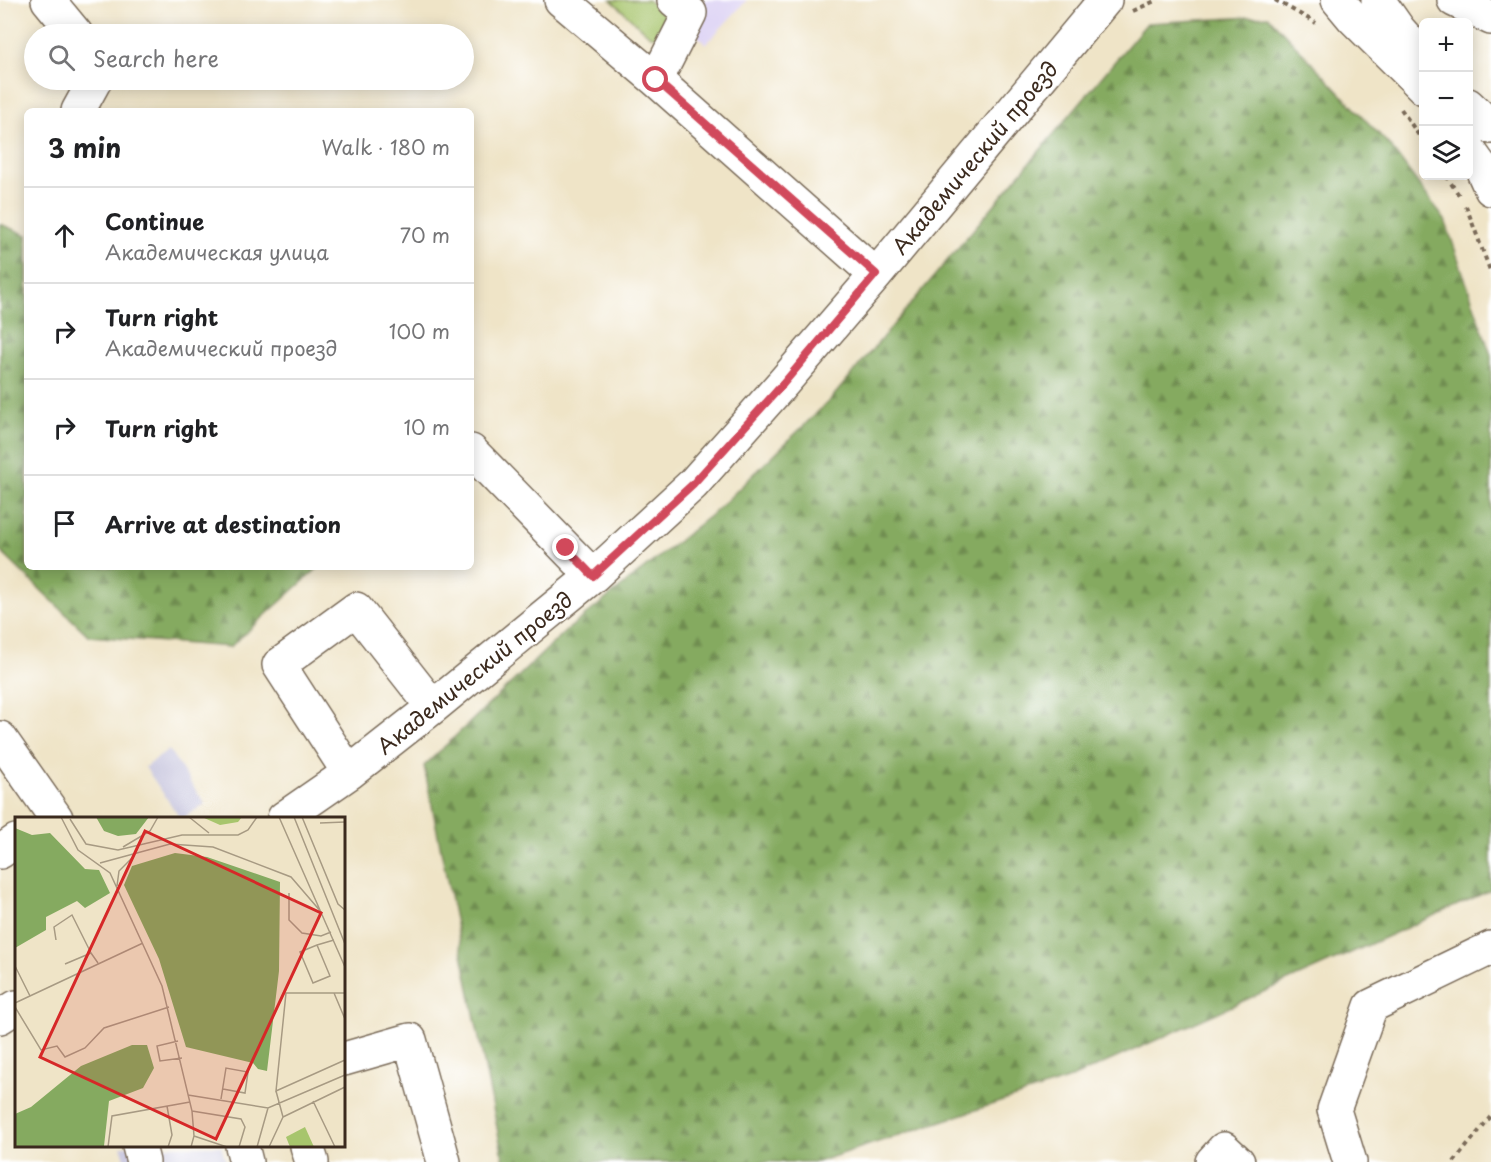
<!DOCTYPE html>
<html lang="en">
<head>
<meta charset="utf-8">
<style>
	body { margin:0; font-family:"Playpen Sans",sans-serif; background:#f6f6f6; color:#202124 }
	.controls { position:absolute; right:18px; top:18px; display:grid; overflow:hidden; border-radius:9px; box-shadow:0 3px 15px #0003 }
	.controls button { width:54px; height:54px; display:grid; place-items:center; padding:0; border:0; border-bottom:2px solid #e0e0e0; background:#fff; color:#202124; font:30px sans-serif }
	.stop { position:absolute; width:18px; height:18px; margin:-14px; border:4px solid #d1495b; border-radius:50%; background:#fff }
	.stop.end { background:#d1495b; border-color:#fff; box-shadow:0 2px 6px #0008 }
	.list { margin:0; padding:0; list-style:none }
	h2 { display:flex; justify-content:space-between; align-items:center; height:78px; margin:0; padding:0 24px; font-size:26px }
	h2 small { font-size:20px; font-weight:400; color:#757577 }
	.list li { display:grid; grid-template-columns:39px 1fr auto; gap:18px; align-items:center; box-sizing:border-box; height:96px; padding:0 24px; border-top:2px solid #e0e0e0 }
	.list b { display:block; font-size:22px; white-space:nowrap }
	.list p { margin:0; font-size:20px; white-space:nowrap; color:#757577 }
	.list em { font-size:20px; font-style:normal; color:#757577 }
	.icon { flex:none; width:33px; height:33px; fill:none; stroke:currentColor; stroke-width:2; stroke-linecap:round; stroke-linejoin:round }
	.map { position:relative; flex:none; width:1491px; height:1162px; overflow:hidden }
	.search { position:absolute; background:#fff; box-shadow:0 3px 15px #0003; left:24px; top:24px; width:450px; height:66px; display:flex; align-items:center; gap:15px; box-sizing:border-box; padding:0 21px; border-radius:33px; color:#757577; font-size:22px }
	.panel { position:absolute; background:#fff; box-shadow:0 3px 15px #0003; left:24px; top:108px; width:450px; height:462px; border-radius:9px }
	.map>svg:first-child { display:block }
</style>
</head>
<body>
<div class="map">
<svg width="1491" height="1162" viewBox="0 0 1491 1162">
	<defs>
		<pattern id="forest-firs" width="22" height="20" patternUnits="userSpaceOnUse" patternTransform="scale(1.5)"><rect width="22" height="20" fill="#85aa60"/><path d="M5 1l3.5 6h-7zM16 11l3.5 6h-7z" fill="#6e8b4f"/></pattern>
	</defs>
	<rect width="100%" height="100%" fill="#fff"/>
	<filter id="ink" filterUnits="userSpaceOnUse"><feTurbulence type="fractalNoise" baseFrequency=".0167" numOctaves="2"/><feDisplacementMap in="SourceGraphic" scale="12" xChannelSelector="R" yChannelSelector="G"/><feConvolveMatrix kernelMatrix="1 2 1 2 8 2 1 2 1" color-interpolation-filters="sRGB"/></filter>
	<filter id="wash" filterUnits="userSpaceOnUse"><feTurbulence type="fractalNoise" baseFrequency=".008" numOctaves="4" result="noise"/><feDisplacementMap in="SourceGraphic" scale="24" xChannelSelector="R" yChannelSelector="G"/><feGaussianBlur stdDeviation="1.35" result="paint"/><feColorMatrix in="noise" values="0 0 0 0 0 0 0 0 0 0 0 0 0 0 0 0 0 1.4 0 .05"/><feComposite in="paint" operator="in"/></filter>
	<g filter="url(#wash)">
		<rect width="100%" height="100%" fill="#efe4c7"/>
		<path fill="#dfd5f5" d="M655 0H747L706 44Z"/>
		<path fill="#c3c1db" d="M169 750 205 804 183 818H180L145 767Z
			M121 1146H221L226 1162H126Z"/>
		<path fill="#a7c56d" stroke="#717846" stroke-width="1.5" d="M611 0H648L673 22 666 36H650Z"/>
		<path fill="url(#forest-firs)" stroke="#606a3f" stroke-width="1.5" d="M1268 16 1391 147 1445 220 1491 355V890L1067 1080 817 1162H504L424 766 567 630 716 511 831 399 1147 23Z
			M0 224 27 235V567H319L230 647 89 636 0 551Z"/>
	</g>
	<g filter="url(#ink)">
		<g fill="none" stroke-linecap="round" stroke-linejoin="round">
			<defs>
				<path id="minor" d="M48 0 76 34
					M561 0 656 80 876 275
					M1338 0 1353 18 1424 88
					M1378 0 1399 30 1424 58
					M1454 0 1491 18
					M656 80 690 13 674 0
					M1468 105 1491 127
					M78 111 95 80
					M1468 149 1481 167 1491 189
					M471 451 593 576
					M0 738 56 818
					M349 773 279 665 356 609 433 707
					M284 818 349 773 433 707 593 576 693 484 783 383 876 275 1105 0
					M0 852 16 841
					M0 1017 16 1007
					M344 1059 410 1040 444 1162
					M139 1146 143 1162
					M242 1146 246 1162
					M307 1146 312 1162
					M1212 1162 1224 1149 1238 1162
					M1350 1162 1334 1110 1371 1006 1491 948"/>
			</defs>
			<use href="#minor" stroke="#7a6b59" stroke-width="36"/>
			<path stroke="#7a6b59" stroke-width="4" stroke-dasharray="4.5 4.5" stroke-linecap="butt" d="M1275 0 1316 23
				M1133 11 1157 0
				M1401 109 1424 143
				M1446 176 1459 195
				M1466 206 1491 273
				M1454 1162 1491 1116"/>
			<use href="#minor" stroke="#fff" stroke-width="33"/>
		</g>
	</g>
	<g fill="none" stroke-linecap="round" stroke-linejoin="round" filter="url(#ink)">
		<path stroke="#d1495b" stroke-width="8" d="M566 548 593 576 693 484 783 384 876 274 656 80"/>
	</g>
	<g text-anchor="middle" dominant-baseline="central" stroke-width="4.5" stroke-linejoin="round" paint-order="stroke">
		<g font-size="21" fill="#3b2a1e" stroke="#fff">
			<text transform="translate(974 157) rotate(-50)">Академический проезд</text>
			<text transform="translate(474 672) rotate(-39)">Академический проезд</text>
		</g>
	</g>
	<g transform="translate(15 817)">
		<rect width="330" height="330" fill="#efe4c7"/>
		<path d="M187 0H227L223 5 205 8Z" fill="#a7c56d"/>
		<path d="M81 0H134L121 17 103 19 89 14ZM0 11 17 18 35 16 70 52 84 53 95 76 70 91 62 84 31 100V113L0 131ZM160 36 192 40 265 65 264 154 252 254 243 252 238 246 171 230 144 142 109 68 117 49ZM117 228H132L139 251 128 271 94 284 89 329 0 330V297L16 290 66 249Z" fill="#85aa60"/>
		<path d="M290 310 299 330H275L271 320Z" fill="#a7c56d"/>
		<path fill="none" stroke="#a79a83" stroke-width="1.5" d="M46 0 63 33 95 56 147 169 177 294 179 319 176 330M174 0 194 16M264 0 330 150M279 0 330 127M287 0 323 87 330 93M55 2 71 27 103 33 167 18H223L233 13 242 0M305 6 330 5M108 30 135 14 143 0M85 46 155 27 198 30 276 60 307 96M102 69 104 54 119 39M274 76V103L287 116 306 119 316 115M41 123 39 110 57 98 76 136M302 128 315 159 298 166 285 135 302 128 319 123M50 147 76 136 83 146M0 149 15 179M319 176 330 202M330 176H271L261 274 330 243M0 186 128 126M0 190 26 233 42 229 50 240 70 231 89 211 154 190M163 224 142 229 145 244 167 241M173 278 253 291 330 258M206 282 211 251 233 255 230 276 208 272M298 284 320 330M152 289 157 318 153 330M177 294 226 302 230 310 224 330M268 300 330 270M179 319 212 330M93 330 97 299 175 285M242 330 253 291M254 330 268 300 261 274"/>
		<path fill="#d62828" fill-opacity="0.15" stroke="#d62828" stroke-width="3" d="M130 14 306 96 201 322 25 240Z"/>
		<rect width="330" height="330" fill="none" stroke="#3b2a1e" stroke-width="3"/>
	</g>
</svg>
<div class="controls">
<button>+</button>
<button>−</button>
<button><svg class="icon" aria-label="layers" viewBox="0 0 24 24"><path d="M12 4l9 5-9 5-9-5zM3 14l9 5 9-5"/></svg></button>
</div>
<div class="stop" style="left:656px;top:80px"></div>
<div class="stop end" style="left:566px;top:548px"></div>
<div class="search"><svg class="icon" aria-label="search" viewBox="0 0 24 24"><circle cx="10" cy="10" r="6"/><path d="M15 15l6 6"/></svg>Search here</div>
<section class="panel">
<h2>3 min<small>Walk · 180 m</small></h2>
<ul class="list">
<li><svg class="icon" aria-label="ahead" viewBox="0 0 24 24"><path d="M12 20V5M6 11l6-6 6 6"/></svg><div><b>Continue</b><p>Академическая улица</p></div><em>70 m</em></li>
<li><svg class="icon" aria-label="right" viewBox="0 0 24 24"><path d="M7 20v-9h11M14 6l5 5-5 5"/></svg><div><b>Turn right</b><p>Академический проезд</p></div><em>100 m</em></li>
<li><svg class="icon" aria-label="right" viewBox="0 0 24 24"><path d="M7 20v-9h11M14 6l5 5-5 5"/></svg><div><b>Turn right</b></div><em>10 m</em></li>
<li><svg class="icon" aria-label="arrive" viewBox="0 0 24 24"><path d="M6 21V4h12l-3 4 3 4H6"/></svg><div><b>Arrive at destination</b></div></li>
</ul>
</section>
</div>
</body>
</html>
